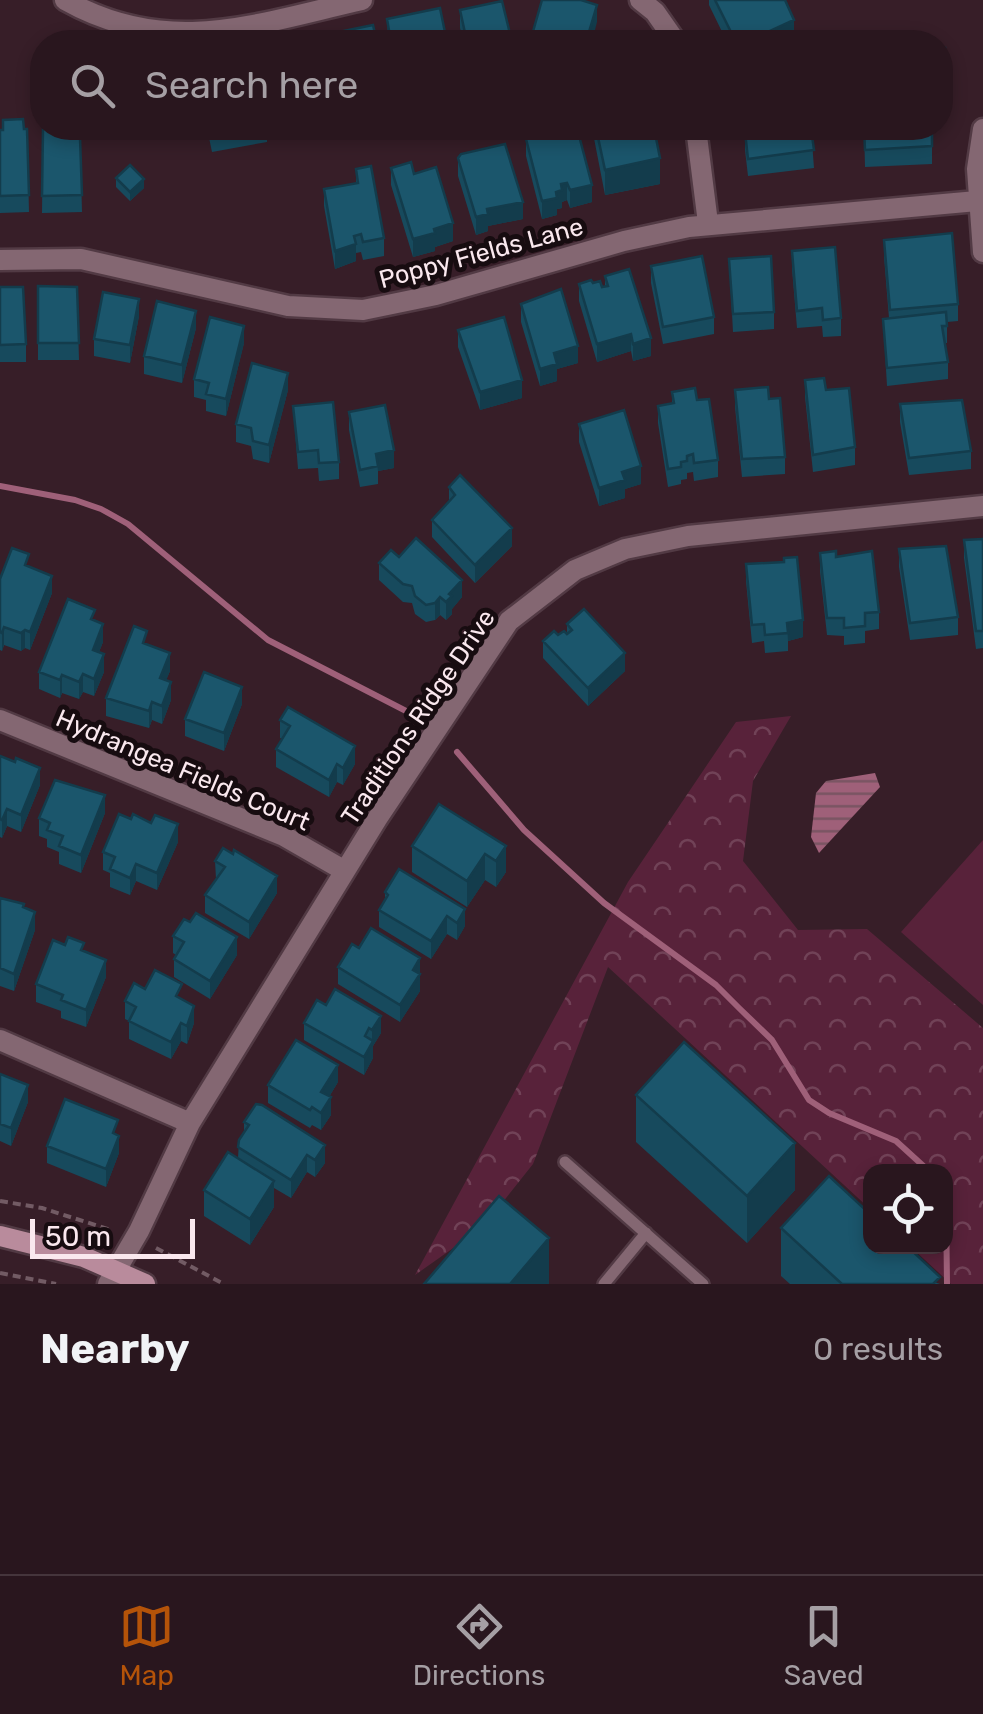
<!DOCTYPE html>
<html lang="en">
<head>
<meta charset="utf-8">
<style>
	body { margin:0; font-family:Rubik,sans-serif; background:#311f27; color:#f1f3f6 }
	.controls { position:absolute; right:30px; bottom:30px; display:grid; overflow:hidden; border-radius:20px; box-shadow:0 5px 15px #0003 }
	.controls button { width:90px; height:90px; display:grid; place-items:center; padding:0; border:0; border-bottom:2px solid #45353c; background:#29161e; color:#f1f3f6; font:50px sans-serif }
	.scale { position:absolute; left:30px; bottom:25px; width:165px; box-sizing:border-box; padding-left:10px; border:5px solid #fae8ee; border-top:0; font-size:28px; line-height:35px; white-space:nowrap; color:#fae8ee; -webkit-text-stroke:8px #170c10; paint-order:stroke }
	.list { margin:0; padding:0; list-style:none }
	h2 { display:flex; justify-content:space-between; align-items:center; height:130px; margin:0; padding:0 40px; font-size:42px }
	h2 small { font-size:32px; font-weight:400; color:#a59fa4 }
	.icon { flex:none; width:55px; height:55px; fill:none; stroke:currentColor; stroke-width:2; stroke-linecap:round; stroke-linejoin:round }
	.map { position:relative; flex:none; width:983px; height:1284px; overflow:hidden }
	.search { position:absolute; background:#29161e; box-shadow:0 5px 15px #0003; left:30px; right:30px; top:30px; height:110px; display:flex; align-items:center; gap:25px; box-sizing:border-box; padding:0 35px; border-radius:40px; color:#a59fa4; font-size:38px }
	.sheet { height:290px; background:#29161e }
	nav { display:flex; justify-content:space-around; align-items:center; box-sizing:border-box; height:140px; border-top:2px solid #45353c; background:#29161e; font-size:28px; color:#a59fa4 }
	nav a { display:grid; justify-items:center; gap:5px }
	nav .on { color:#b45309 }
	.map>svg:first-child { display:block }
</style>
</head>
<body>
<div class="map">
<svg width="983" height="1284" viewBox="0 0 983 1284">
	<defs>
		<pattern id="forest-crowns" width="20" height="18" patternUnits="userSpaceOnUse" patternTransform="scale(2.5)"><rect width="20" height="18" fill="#58223a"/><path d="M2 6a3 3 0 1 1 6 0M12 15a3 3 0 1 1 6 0" fill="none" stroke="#714257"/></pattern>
		<pattern id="water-rules" width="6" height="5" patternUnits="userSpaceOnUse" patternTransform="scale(2.5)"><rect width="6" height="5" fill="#9f6079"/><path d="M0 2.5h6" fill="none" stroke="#795462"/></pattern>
	</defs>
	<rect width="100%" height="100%" fill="#371e28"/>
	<path fill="url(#forest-crowns)" d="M791 716 753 781 743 861 798 930 867 929 983 1028V1284H951L911 1247 946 1246V1172H870V1209L608 967 533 1164 483 1227 415 1275 628 882 736 722Z"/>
	<path fill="#58223a" d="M983 840V1005L901 932Z"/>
	<path fill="url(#water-rules)" d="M875 773 880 787 819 853 811 837 816 793 826 781Z"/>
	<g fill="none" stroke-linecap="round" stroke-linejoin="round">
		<path stroke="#9f6079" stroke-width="6" d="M0 486 75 500 101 509 128 524 268 640 408 712
			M457 752 524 830 604 903 716 985 739 1008 772 1040 809 1100 829 1113 896 1141 930 1172
			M946 1203 947 1284"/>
		<defs>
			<path id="lane" d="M565 1162 703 1284
				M604 1284 646 1233"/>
			<path id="street" d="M65 0C168 58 255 24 362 0
				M640 0 655 12 676 42
				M696 128 708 223
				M983 129 977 169 983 252
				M0 260 81 259 288 306 363 310 436 295 624 241 689 227 977 201
				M0 720 284 836 345 871
				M0 1040 190 1123
				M108 1284 139 1231 190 1123 377 819 509 621 575 570 625 549 688 536 983 506"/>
			<path id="secondary" d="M0 1236 84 1257 145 1284"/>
		</defs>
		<use href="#lane" stroke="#523a44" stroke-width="16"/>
		<use href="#street" stroke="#523a44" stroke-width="25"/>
		<use href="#secondary" stroke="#523a44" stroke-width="25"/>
		<path stroke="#725b64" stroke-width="4" stroke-dasharray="8 5" stroke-linecap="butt" d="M0 1201 42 1208 111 1230
			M156 1248 224 1284
			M0 1273 56 1284"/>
		<use href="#lane" stroke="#846772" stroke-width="11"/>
		<use href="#street" stroke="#846772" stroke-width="20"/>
		<use href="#secondary" stroke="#b98b9c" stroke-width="20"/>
	</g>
	<path fill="#174a5d" d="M709 0H785L794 37 783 42H727L709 5Z
		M460 10 512 42H463L460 28Z
		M387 19 447 42H388Z
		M207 128H267V142L212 152Z
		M558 128H577L592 202 570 208 567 200 562 202V208L557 209V215L542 219 526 156V139L558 130Z
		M592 128H654L660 184 605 195Z
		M750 128H811L814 168 748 176 745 150V132H751Z
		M864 128H932V164L865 167Z
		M27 129 29 212 0 213V130Z
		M43 129 65 138 80 137 82 212 42 213Z
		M458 158 523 219 488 226V231L476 235 458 176Z
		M391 168 414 174 453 241 435 247V251L413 257 391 185Z
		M356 169 384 238V256L363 260 361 252 356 253V261L335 269 324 206V189L356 183Z
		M116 178 144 188 130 201 116 187Z
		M884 240 958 304V321L947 322V343H945L948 362V379L887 386 883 319 889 318 884 257Z
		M792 251 841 318V336L823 337 822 326 797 328 792 269Z
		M729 259 774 312V329L733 332Z
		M651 266 714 317V334L663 344 651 283Z
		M605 276 651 356 633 361 631 351 597 362 579 301V284L593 283 602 287 605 286Z
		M38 286 77 287 79 360H38Z
		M0 287 26 344V362H0Z
		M521 304 578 363 557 369V381L540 386 521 322Z
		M139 316 130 363 94 356V339Z
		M196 328 182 383 144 374V356Z
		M458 330 522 398 480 410 458 347Z
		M244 343 226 416 206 411V400L194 397V379Z
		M805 380 826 390 855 447V465L813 472 805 397Z
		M288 390 269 463 253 459 251 446 236 442V424Z
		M735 390 769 399 785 457V474L742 477 735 407Z
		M672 392 697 400 718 460V477L694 481 693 472 687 473V479L681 480V484L668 487 658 423V406L672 404Z
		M900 404 971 451V469L909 475 900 422Z
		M293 406 339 462V479L319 481 318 468 298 469Z
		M349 412 394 468 378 471V484L360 487 349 430Z
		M579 424 641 484 625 489V498L599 506 579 442Z
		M449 487 512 546 475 583 432 537V520L449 502Z
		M983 539V648L976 649 964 558V540Z
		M899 549 958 617V635L910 640 899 567Z
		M820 553 836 557 879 612V629L865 631V643L844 645V636L827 635 820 571Z
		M399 557 462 597 452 609V614L446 620 440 615 435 620 426 622 415 614 412 603 403 602 379 580V563Z
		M746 564 803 637 788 641V651L765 653 764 641 752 643 746 581Z
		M29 567 52 593 30 650 25 648 21 651 4 645 2 651 0 650V579Z
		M95 621 103 642 99 652 104 672 94 696 83 692 79 699 62 693 60 698 39 689V672Z
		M567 624 625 671 588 706 543 658V641L567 634Z
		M147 645 170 671 166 680 171 700 162 724 152 720 149 728 106 716V698Z
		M242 704 224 751 185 736V719Z
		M280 720 355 764 343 785 337 782 329 797 276 767V749L282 739 280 738Z
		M0 756 40 785 21 832 7 826 2 838 0 837Z
		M105 813 81 873 59 864V852L47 847V839L39 836V818Z
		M178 842 157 890 136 881 130 895 110 887V873L103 870V852Z
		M412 846H506V872L496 887 485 880 467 907 412 872Z
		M215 861 277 893 249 939 205 913V895L216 879Z
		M385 892 465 909V926L457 940 447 934 431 959 379 927V910L385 900Z
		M0 898 24 908 35 930 14 991 0 986Z
		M190 922 237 955 210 999 174 977V959L176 955 173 953V936Z
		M359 948 420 958V991L400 1022 338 984V967Z
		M84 952 106 977 86 1027 61 1018V1011L36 1002V984Z
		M145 989 182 999 194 1023 187 1044 181 1041 171 1059 129 1039V1021L125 1019V1001Z
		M317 1000 381 1033 373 1046V1058L364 1075 304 1040V1023Z
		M0 1074 28 1102 11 1146 0 1141Z
		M338 1082 329 1097 331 1115 321 1130 312 1125 310 1128 268 1103V1085Z
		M636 1095 795 1190 747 1243 636 1142Z
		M244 1122 325 1163 315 1177 307 1172 291 1198 274 1188V1207L250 1245 204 1216V1190L238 1158 239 1140 244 1131Z
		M118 1135 119 1153 106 1187 47 1163V1146Z
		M781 1228 940 1284H790L781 1276Z"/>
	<path fill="#133c4c" d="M597 5V22L592 42H586Z
		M794 20V37L783 42H746Z
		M945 48V66L940 99V82Z
		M273 128H290L273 131Z
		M292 128H312V132L292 137Z
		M660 158V184L605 195V170Z
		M144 179V188L130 201V192Z
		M567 183V200L562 202V208L557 209V215L542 219V201L561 184Z
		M592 185V202L570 208V190Z
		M523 202V219L488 226V231L476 235V217L487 209Z
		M453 223V241L435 247V251L413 257V239L434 229Z
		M356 244V261L335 269V251Z
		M139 299V316L130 363V345Z
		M196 311V328L182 383V365Z
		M244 326V343L226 416V399Z
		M631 334V351L597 362V344Z
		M651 338V356L633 361V344Z
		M578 346V363L557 369V381L540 386V369L554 353Z
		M288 373V390L269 463V445Z
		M522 380V398L480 410V392Z
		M394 450V468L378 471 376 454Z
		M641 466V484L625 489V498L599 506V488L622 472Z
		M512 528V546L475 583V565Z
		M52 576V593L30 650V632Z
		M462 580V597L452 609V614L446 620V602L449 594Z
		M440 597V615L435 620V603Z
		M803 620V637L788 641 787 623Z
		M103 624V642L93 667V650Z
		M4 627V645L2 651V633Z
		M25 630V648L21 651V633Z
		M170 653V671L160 696V678Z
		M625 653V671L588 706V688Z
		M104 654V672L94 696V679Z
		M83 674V692L79 699V682Z
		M62 675V693L60 698V680Z
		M171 682V700L162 724V706Z
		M242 687V704L224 751V733Z
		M152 702V720L149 728V711Z
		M355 746V764L343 785V768Z
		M337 764V782L329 797V780Z
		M40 768V785L21 832V815Z
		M105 795V813L81 873V855Z
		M7 809V826L2 838V820Z
		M178 824V842L157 890V873Z
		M506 846V872L496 887V861Z
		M485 854V880L467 907V881Z
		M136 864V881L130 895V878Z
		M277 876V893L249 939V922Z
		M465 909V926L457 940V923Z
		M35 912V930L14 991V974Z
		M447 916V934L431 959V941Z
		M237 937V955L210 999V981Z
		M420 958V991L400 1022V1005L413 970Z
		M106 960V977L86 1027V1010Z
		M194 1006V1023L187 1044V1026Z
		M381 1016V1033L373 1046V1058L364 1075V1057L372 1042V1030Z
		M181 1023V1041L171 1059V1042Z
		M338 1065V1082L321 1110V1092Z
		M28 1085V1102L11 1146V1128Z
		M331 1097V1115L321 1130V1113Z
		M119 1136V1153L106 1187V1169Z
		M795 1143V1190L747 1243V1196Z
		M325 1145V1163L315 1177V1160Z
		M307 1155V1172L291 1198V1180Z
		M274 1181V1207L250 1245V1219Z
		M549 1238V1284H510Z"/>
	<path fill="#1b566c" stroke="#133c4c" stroke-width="2.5" d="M542 0H581L597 5 586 42H530Z
		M715 0H785L794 20 746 42H736Z
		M502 1 512 42H467L460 10Z
		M440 8 447 42H391L387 19Z
		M373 25 377 42H331L329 34Z
		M940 48H945L940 82Z
		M23 119 24 129H27L29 195 0 196V130H3V120Z
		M64 128 65 138 80 137 82 195 42 196 43 129Z
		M211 128H252L212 135Z
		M560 128H577L592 185 570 190 567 183 561 184 562 190 556 192 557 198 542 201 526 139 561 130Z
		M596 128H654L660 158 605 170Z
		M752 128H811L814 150 748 159 745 132 753 131Z
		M864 128H932V146L865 150Z
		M505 144 523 202 487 209 488 214 476 217 458 158 461 154Z
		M411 162 414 174 436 167 453 223 434 229 435 233 413 239 391 168Z
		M130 165 144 179 130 192 116 178Z
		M371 166 384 238 363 242 361 234 354 236 356 244 335 251 324 189 358 183 356 169Z
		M952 233 958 304 890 310 884 240Z
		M835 247 841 318 823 320 822 308 797 311 792 251Z
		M702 256 714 317 663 327 651 266Z
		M771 256 774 312 733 314 729 259Z
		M629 269 651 338 633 344 631 334 597 344 579 284 591 280 593 283 600 281 602 287 608 286 605 276Z
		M38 286 77 287 79 343H38Z
		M0 287H23L26 344 0 345Z
		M561 289 578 346 554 353 557 364 540 369 521 304Z
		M103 292 139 299 130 345 94 339Z
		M157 301 196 311 182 365 144 356Z
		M946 312 947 326H942L948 362 887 368 883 319Z
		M210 317 244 326 226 399 206 394 209 383 194 379Z
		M504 317 522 380 480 392 458 330Z
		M252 363 288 373 269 445 253 441 251 428 236 424Z
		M824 378 826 390 849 388 855 447 813 455 805 380Z
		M768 387 769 399 780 398 785 457 742 459 735 390Z
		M695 388 697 400 709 399 718 460 694 463 693 454 687 456V461L681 462V467L668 469 658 406 674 403 672 392Z
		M962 400 971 451 909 458 900 404Z
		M333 402 339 462 319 463 318 450 298 452 293 406Z
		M385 405 394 450 376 454 378 466 360 470 349 412Z
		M624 410 641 466 622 472 625 480 599 488 579 424Z
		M460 475 512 528 475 565 432 520 455 495 449 487Z
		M416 538 462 580 449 594 452 596 446 602 440 597 435 603 426 605 415 596 412 586 403 584 379 563 391 550 399 557Z
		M983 539V631H976L964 540Z
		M946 546 958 617 910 623 899 549Z
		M12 548 29 554 25 565 52 576 30 632 25 630 21 633 4 627 2 633 0 632V579Z
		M836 551V557L872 551 879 612 865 613V626L844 628V618H827L820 553Z
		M797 557 803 620 787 623 788 633 765 635 764 624 752 625 746 564 784 562V558Z
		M68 599 95 610 91 619 103 624 93 650 104 654 94 679 83 674 79 682 62 675 60 680 39 672Z
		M584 609 625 653 588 688 543 641 554 631 558 635 564 631 567 634 572 630 567 624Z
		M134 626 147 631 143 643 170 653 160 678 171 682 162 706 152 702 149 711 106 698Z
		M204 672 242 687 224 733 185 719Z
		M288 707 355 746 343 768 337 764 329 780 276 749 290 726 280 720Z
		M0 756 15 762 16 758 40 768 21 815 7 809 2 820 0 819Z
		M55 780 105 795 81 855 59 846 63 836 47 830 50 823 39 818Z
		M439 804 506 846 496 861 485 854 467 881 412 846Z
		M119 814 131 819 133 814 151 823 155 815 178 824 157 873 136 864 130 878 110 869 115 857 103 852Z
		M223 848 233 854 234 850 277 876 249 922 205 895 225 867 215 861Z
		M399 869 465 909 457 923 447 916 431 941 379 910 388 895 385 892Z
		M0 898 24 904 23 907 35 912 14 974 0 968Z
		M196 913 237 937 210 981 174 959 184 942 173 936 184 919 190 922Z
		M371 928 420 958 413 970 420 974 400 1005 338 967 352 944 359 948Z
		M68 937 84 943 81 950 106 960 86 1010 61 1000 63 995 36 984 53 940 65 945Z
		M155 970 182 984 176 996 194 1006 187 1026 181 1023 171 1042 129 1021 136 1007 125 1001 134 983 145 989Z
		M335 989 381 1016 372 1030 369 1028 365 1036 373 1041 364 1057 304 1023 317 1000 326 1005Z
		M296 1040 338 1065 321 1092 331 1097 321 1113 312 1107 310 1110 268 1085Z
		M684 1042 795 1143 747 1196 636 1095Z
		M0 1074 28 1085 11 1128 0 1124Z
		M65 1099 118 1120 113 1133 119 1136 106 1169 47 1146Z
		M256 1104 262 1105 325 1145 315 1160 307 1155 291 1180 238 1147 239 1140 249 1125 244 1122Z
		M228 1152 274 1181 250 1219 204 1190Z
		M829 1176 870 1214V1246H907L940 1277 933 1284H842L781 1228Z
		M499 1196 549 1238 510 1284H424Z"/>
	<g text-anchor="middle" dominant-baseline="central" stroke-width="10" stroke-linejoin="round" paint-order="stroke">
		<g font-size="25" fill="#fae8ee" stroke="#170c10">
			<text transform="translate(481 253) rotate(-15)">Poppy Fields Lane</text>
			<text transform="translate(418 717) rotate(-56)">Traditions Ridge Drive</text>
			<text transform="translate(183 770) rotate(23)">Hydrangea Fields Court</text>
		</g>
	</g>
</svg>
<div class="controls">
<button><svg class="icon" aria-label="locate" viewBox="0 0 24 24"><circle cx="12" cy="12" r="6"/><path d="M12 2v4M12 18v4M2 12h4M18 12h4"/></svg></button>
</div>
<div class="scale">50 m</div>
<div class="search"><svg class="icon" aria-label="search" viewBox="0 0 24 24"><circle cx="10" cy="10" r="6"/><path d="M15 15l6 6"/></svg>Search here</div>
</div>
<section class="sheet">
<h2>Nearby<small>0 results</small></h2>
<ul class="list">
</ul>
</section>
<nav>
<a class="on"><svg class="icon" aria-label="map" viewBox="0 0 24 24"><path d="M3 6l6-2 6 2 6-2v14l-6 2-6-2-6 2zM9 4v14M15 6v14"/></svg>Map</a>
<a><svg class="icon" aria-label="directions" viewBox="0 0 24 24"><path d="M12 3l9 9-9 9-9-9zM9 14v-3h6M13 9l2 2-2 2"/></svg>Directions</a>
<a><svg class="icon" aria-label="saved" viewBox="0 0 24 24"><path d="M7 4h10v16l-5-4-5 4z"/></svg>Saved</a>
</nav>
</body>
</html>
